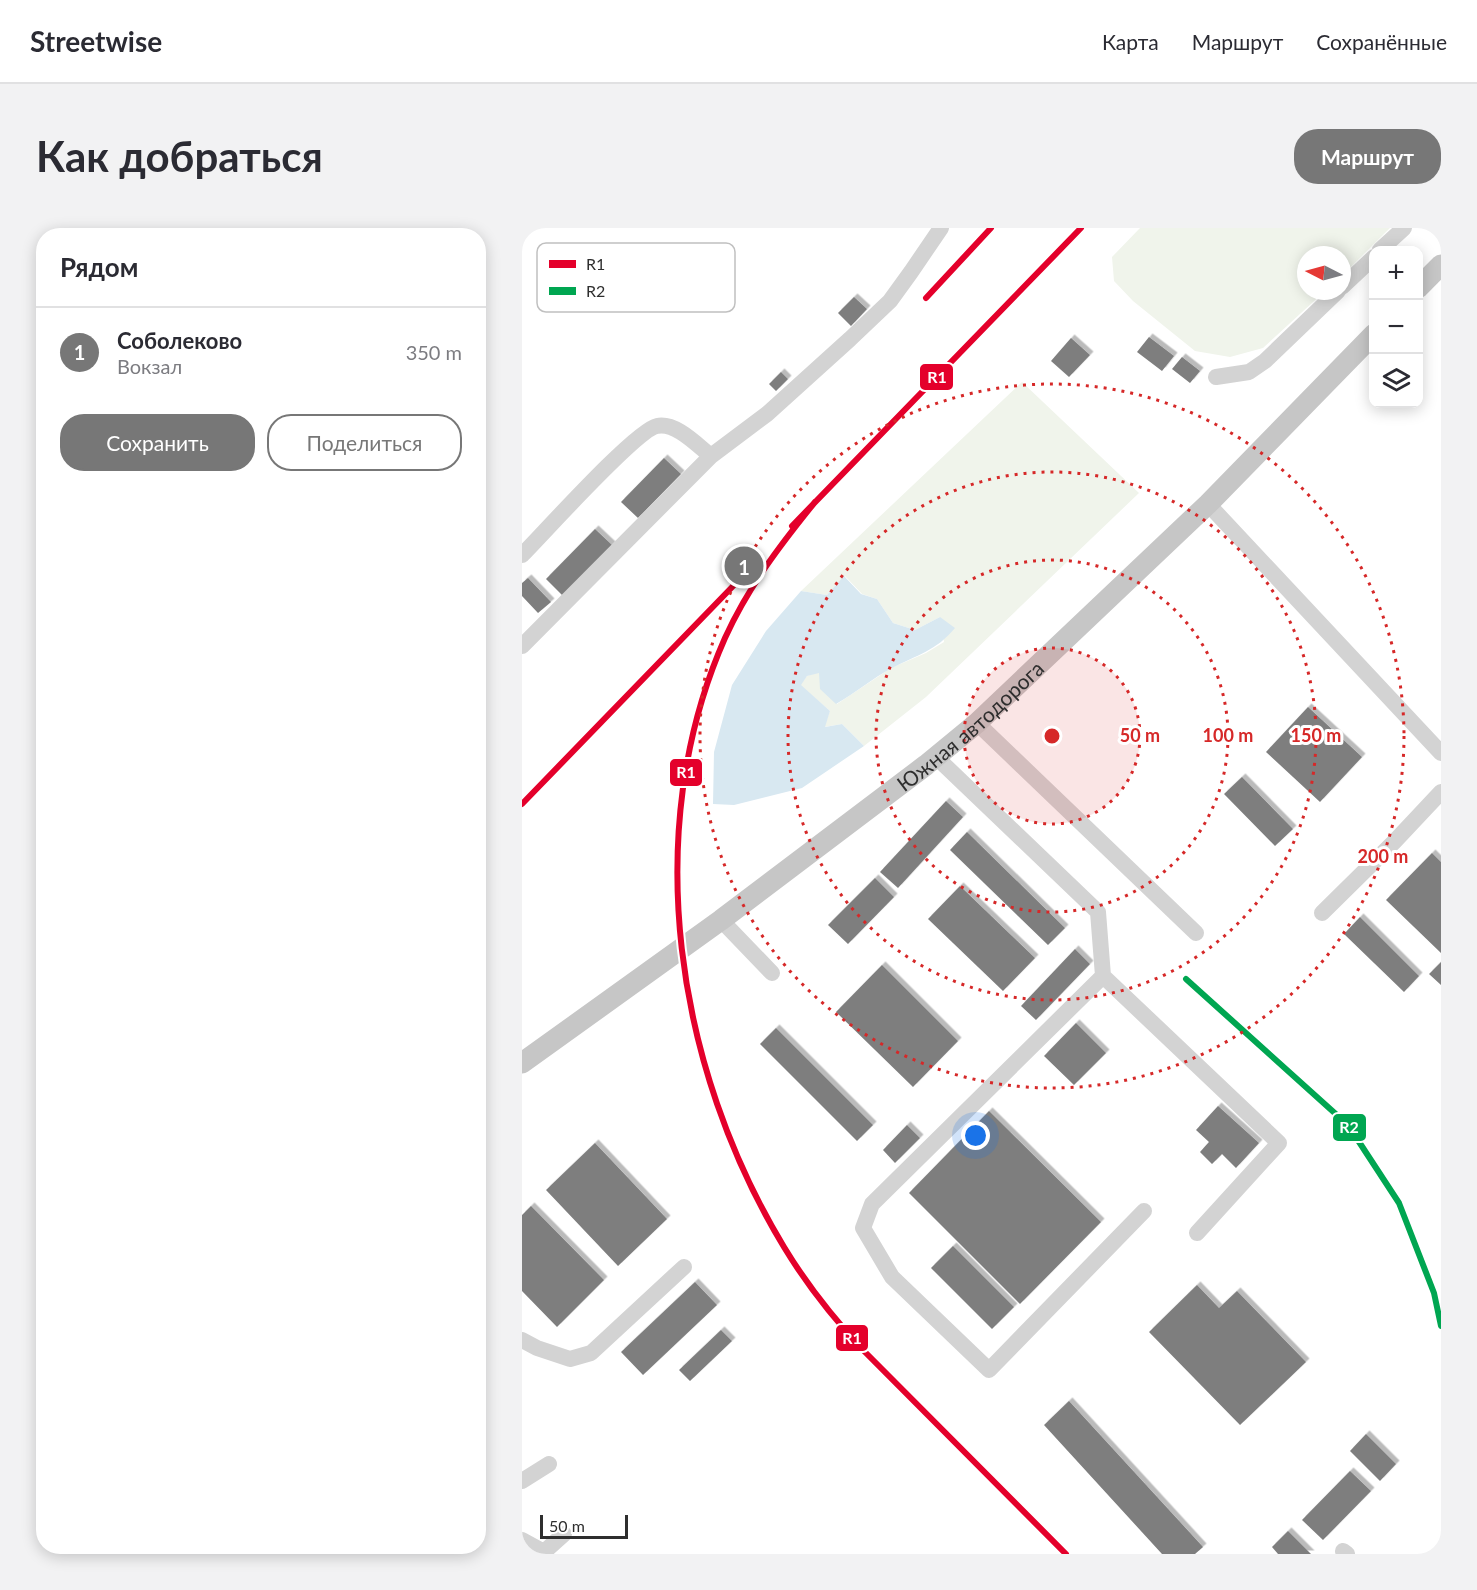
<!DOCTYPE html>
<html lang="ru">
<head>
<meta charset="utf-8">
<style>
	body { margin:0; font-family:Lato,sans-serif; background:#f2f2f3; color:#2b2b33 }
	.controls { position:absolute; right:18px; top:18px; display:grid; overflow:hidden; border-radius:12px; box-shadow:0 3px 15px #0003 }
	.controls button { width:54px; height:54px; display:grid; place-items:center; padding:0; border:0; border-bottom:2px solid #e1e1e2; background:#fff; color:#2b2b33; font:30px sans-serif }
	.compass { position:absolute; left:775px; top:18px; width:54px; height:54px; border-radius:50%; background:#fff; box-shadow:0 3px 15px #0003; rotate:276deg }
	.scale { position:absolute; left:18px; bottom:15px; width:88px; box-sizing:border-box; padding-left:6px; border:3px solid #2e2e2e; border-top:0; font-size:16px; line-height:21px; white-space:nowrap; color:#2e2e2e; -webkit-text-stroke:4px #fff; paint-order:stroke }
	.you { position:absolute; left:454px; top:908px; width:21px; height:21px; margin:-15px; border:4px solid #fff; border-radius:50%; background:#1a73e8; box-shadow:0 0 0 9px #1a73e833 }
	.badge { display:grid; place-items:center; width:39px; height:39px; border-radius:50%; background:#777; color:#fff; font-size:20px; font-weight:700 }
	.pin { position:absolute; translate:-50% -50%; border:3px solid #fff; box-shadow:0 2px 6px #0006 }
	.list { margin:0; padding:0; list-style:none }
	h2 { display:flex; justify-content:space-between; align-items:center; height:78px; margin:0; padding:0 24px; font-size:26px }
	h2 small { font-size:20px; font-weight:400; color:#7c7c81 }
	.list li { display:grid; grid-template-columns:39px 1fr auto; gap:18px; align-items:center; box-sizing:border-box; height:90px; padding:0 24px; border-top:2px solid #e1e1e2 }
	.list b { display:block; font-size:22px; white-space:nowrap }
	.list p { margin:0; font-size:20px; white-space:nowrap; color:#7c7c81 }
	.list em { font-size:20px; font-style:normal; color:#7c7c81 }
	.actions { display:flex; gap:12px; padding:18px 24px }
	.actions a { flex:1; padding:14px 0; border:2px solid #777; border-radius:24px; text-align:center; font-size:21px; color:#777 }
	.actions .main { background:#777; color:#fff }
	.icon { flex:none; width:33px; height:33px; fill:none; stroke:currentColor; stroke-width:2; stroke-linecap:round; stroke-linejoin:round }
	.map { position:relative; flex:none; width:919px; height:1326px; overflow:hidden; border-radius:24px }
	header { display:flex; align-items:center; gap:36px; box-sizing:border-box; height:84px; padding:0 30px; background:#fff; border-bottom:2px solid #e1e1e2 }
	header strong { font-size:28px }
	nav { display:flex; gap:33px; margin-inline-start:auto; font-size:21px }
	.intro { display:flex; align-items:center; justify-content:space-between; box-sizing:border-box; height:144px; padding:0 36px }
	h1 { margin:0; font-size:42px }
	.button { padding:15px 27px; border-radius:24px; background:#777; color:#fff; font-size:21px; font-weight:700 }
	main { display:flex; gap:36px; padding:0 36px }
	aside { flex:1; background:#fff; border-radius:24px; box-shadow:0 3px 15px #0003 }
	.map>svg:first-child { display:block }
</style>
</head>
<body>
<header>
<strong>Streetwise</strong>
<nav><a>Карта</a><a>Маршрут</a><a>Сохранённые</a></nav>
</header>
<div class="intro"><h1>Как добраться</h1><a class="button">Маршрут</a></div>
<main>
<aside>
<h2>Рядом<small></small></h2>
<ul class="list">
<li><span class="badge">1</span><div><b>Соболеково</b><p>Вокзал</p></div><em>350 m</em></li>
</ul>
<div class="actions"><a class="main">Сохранить</a><a>Поделиться</a></div>
</aside>
<div class="map">
<svg width="919" height="1326" viewBox="0 0 919 1326">
	<defs>
		<filter id="shadow"><feDropShadow dx="3.5" dy="-3.5" stdDeviation="0" flood-color="#0004"/></filter>
	</defs>
	<rect width="100%" height="100%" fill="#fff"/>
	<path fill="#f0f4eb" d="M618 0H868L820 48V27H784V63H803L741 120 708 129 673 123 611 73 592 53 590 29Z
		M500 154 617 265 404 469 342 518 320 496 302 499 308 483 278 457 285 448 297 444 315 476 369 440 404 425 422 414 418 389 393 402 371 395 355 371 340 366 323 348 305 367 279 363Z"/>
	<path fill="#d8e8f1" d="M322 348 339 366 355 371 371 395 393 402 418 389 433 400C414 423 395 427 370 440 351 450 333 465 314 476L298 461 297 445 285 448 279 457 308 483 303 499 320 496 342 518 280 560 212 577 191 576 192 524 210 457 244 403 279 363 305 367Z"/>
	<path fill="#7e7e7e" filter="url(#shadow)" d="M332 69 345 81 329 98 316 85Z
		M627 109 652 128 640 143 615 124Z
		M549 110 568 127 547 149 529 133Z
		M660 129 678 143 668 155 650 141Z
		M259 144 266 151 254 163 247 156Z
		M142 230 159 246 116 290 99 274Z
		M73 301 90 317 41 368 24 351Z
		M6 350 29 374 16 385 0 368V355Z
		M786 479 840 529 798 574 744 524Z
		M720 549 771 601 753 618 702 566Z
		M424 573 441 589 376 660 358 644Z
		M445 604 543 700 526 717 428 622Z
		M910 625 919 634V725L864 672Z
		M353 650 372 669 326 716 306 697Z
		M438 658 513 730 481 763 406 691Z
		M838 689 897 748 882 764 822 706Z
		M553 721 568 736 514 792 499 778Z
		M919 734V757L907 746Z
		M360 737 436 813 391 859 314 784Z
		M554 795 584 825 552 857 522 828Z
		M254 800 351 897 335 913 238 816Z
		M696 878 737 915 714 940 700 926 690 936 678 924 687 914 674 902Z
		M467 883 579 994 498 1076 387 965Z
		M385 897 398 910 373 935 361 922Z
		M73 915 145 991 96 1038 24 962Z
		M9 978 82 1052 35 1099 0 1063V987Z
		M431 1018 492 1079 470 1101 409 1040Z
		M173 1054 195 1077 121 1147 99 1124Z
		M675 1057 697 1080 715 1063 784 1134 718 1197 627 1104Z
		M199 1102 210 1113 168 1153 157 1142Z
		M547 1173 681 1319 673 1326H640L522 1197Z
		M844 1206 874 1236 858 1253 828 1223Z
		M828 1243 849 1263 801 1312 780 1292Z
		M766 1303 789 1326H756L750 1319Z"/>
	<g fill="none" stroke-linecap="round" stroke-linejoin="round">
		<path stroke="#d3d3d3" stroke-width="16" d="M858 22 882 0
			M820 59 852 29
			M694 149 727 144 743 133 816 63
			M686 276 919 525
			M0 327C21 306 114 202 135 198 154 194 175 217 189 228
			M0 418 189 228 245 186 328 111 368 73 389 44 419 0
			M455 495 674 705
			M414 529 576 684 581 748 757 915 675 1005
			M800 685 873 613 919 564
			M199 692 250 745
			M581 748 350 976 341 1000 370 1049 467 1142 622 983
			M0 1112 15 1120 48 1131 69 1125 162 1039
			M0 1253 27 1236
			M0 1312 22 1324 42 1306
			M821 1323 825 1326"/>
		<g stroke="#c6c6c6" stroke-width="21">
			<path d="M896 60 919 37"/>
			<path id="s1" d="M0 835 199 692 404 537 455 495 686 276 852 106"/>
		</g>
		<defs>
			<path id="rail" d="M404 70 469 0
				M293 274C259 316 226 359 203 410 117 604 154 841 262 1019 285 1057 312 1091 342 1123L544 1326
				M664 751 826 897 877 975 912 1065 919 1098"/>
		</defs>
		<use href="#rail" stroke="#bababa" stroke-width="6"/>
		<use href="#rail" stroke="#fff" stroke-width="4" stroke-dasharray="11" stroke-linecap="butt"/>
		<defs>
			<path id="rail-1" d="M404 70 469 0
				M293 274C259 316 226 359 203 410 117 604 154 841 262 1019 285 1057 312 1091 342 1123L544 1326
				M270 298 559 0
				M0 576 215 354"/>
			<path id="rail-2" d="M664 751 826 897 877 975 912 1065 919 1098"/>
		</defs>
		<use href="#rail-1" stroke="#fff" stroke-width="10"/>
		<use href="#rail-2" stroke="#fff" stroke-width="10"/>
		<use href="#rail-1" stroke="#e4002b" stroke-width="6"/>
		<use href="#rail-2" stroke="#00a651" stroke-width="6"/>
	</g>
	<circle cx="530" cy="508" r="88" fill="#d62828" fill-opacity=".12"/>
	<g fill="none" stroke="#d62828" stroke-width="3" stroke-dasharray="3 6">
		<circle cx="530" cy="508" r="88"/>
		<circle cx="530" cy="508" r="176"/>
		<circle cx="530" cy="508" r="264"/>
		<circle cx="530" cy="508" r="352"/>
	</g>
	<g text-anchor="middle" dominant-baseline="central" stroke-width="6" stroke-linejoin="round" paint-order="stroke">
		<g font-size="21" fill="#2e2e2e" stroke="#fff">
			<text stroke="none"><textPath href="#s1" startOffset="561">Южная автодорога</textPath></text>
		</g>
	</g>
	<rect x="15" y="15" width="198" height="69" rx="9" fill="#fff" stroke="#c0c0c0" stroke-width="1.5"/>
	<rect x="27" y="32" width="27" height="8" fill="#e4002b"/>
	<rect x="27" y="59" width="27" height="8" fill="#00a651"/>
	<g font-size="16" fill="#2e2e2e">
		<text x="64" y="42">R1</text>
		<text x="64" y="69">R2</text>
	</g>
	<circle cx="530" cy="508" r="9" fill="#d62828" stroke="#fff" stroke-width="3"/>
	<g font-size="18" text-anchor="middle" font-weight="bold" fill="#d62828" stroke="#fff" stroke-width="6" stroke-linejoin="round" paint-order="stroke">
		<text x="618" y="514">50 m</text>
		<text x="706" y="514">100 m</text>
		<text x="794" y="514">150 m</text>
		<text x="861" y="635">200 m</text>
	</g>
	<g stroke="#fff" stroke-width="2">
		<rect x="397" y="135" width="35" height="28" rx="6" fill="#e4002b"/>
		<rect x="147" y="530" width="34" height="29" rx="6" fill="#e4002b"/>
		<rect x="810" y="885" width="35" height="29" rx="6" fill="#00a651"/>
		<rect x="313" y="1096" width="34" height="28" rx="6" fill="#e4002b"/>
	</g>
	<g font-size="16" text-anchor="middle" font-weight="bold" fill="#fff">
		<text x="415" y="155">R1</text>
		<text x="164" y="550">R1</text>
		<text x="827" y="905">R2</text>
		<text x="330" y="1116">R1</text>
	</g>
</svg>
<div class="controls">
<button>+</button>
<button>−</button>
<button><svg class="icon" aria-label="layers" viewBox="0 0 24 24"><path d="M12 4l9 5-9 5-9-5zM3 14l9 5 9-5"/></svg></button>
</div>
<svg class="compass" viewBox="-18 -18 36 36"><path d="M0-13l5 13h-10z" fill="#e53935"/><path d="M0 13l5-13h-10z" fill="#7c7c81"/></svg>
<div class="scale">50 m</div>
<div class="you"></div>
<div class="pin badge" style="left:222px;top:338px">1</div>
</div>
</main>
</body>
</html>
